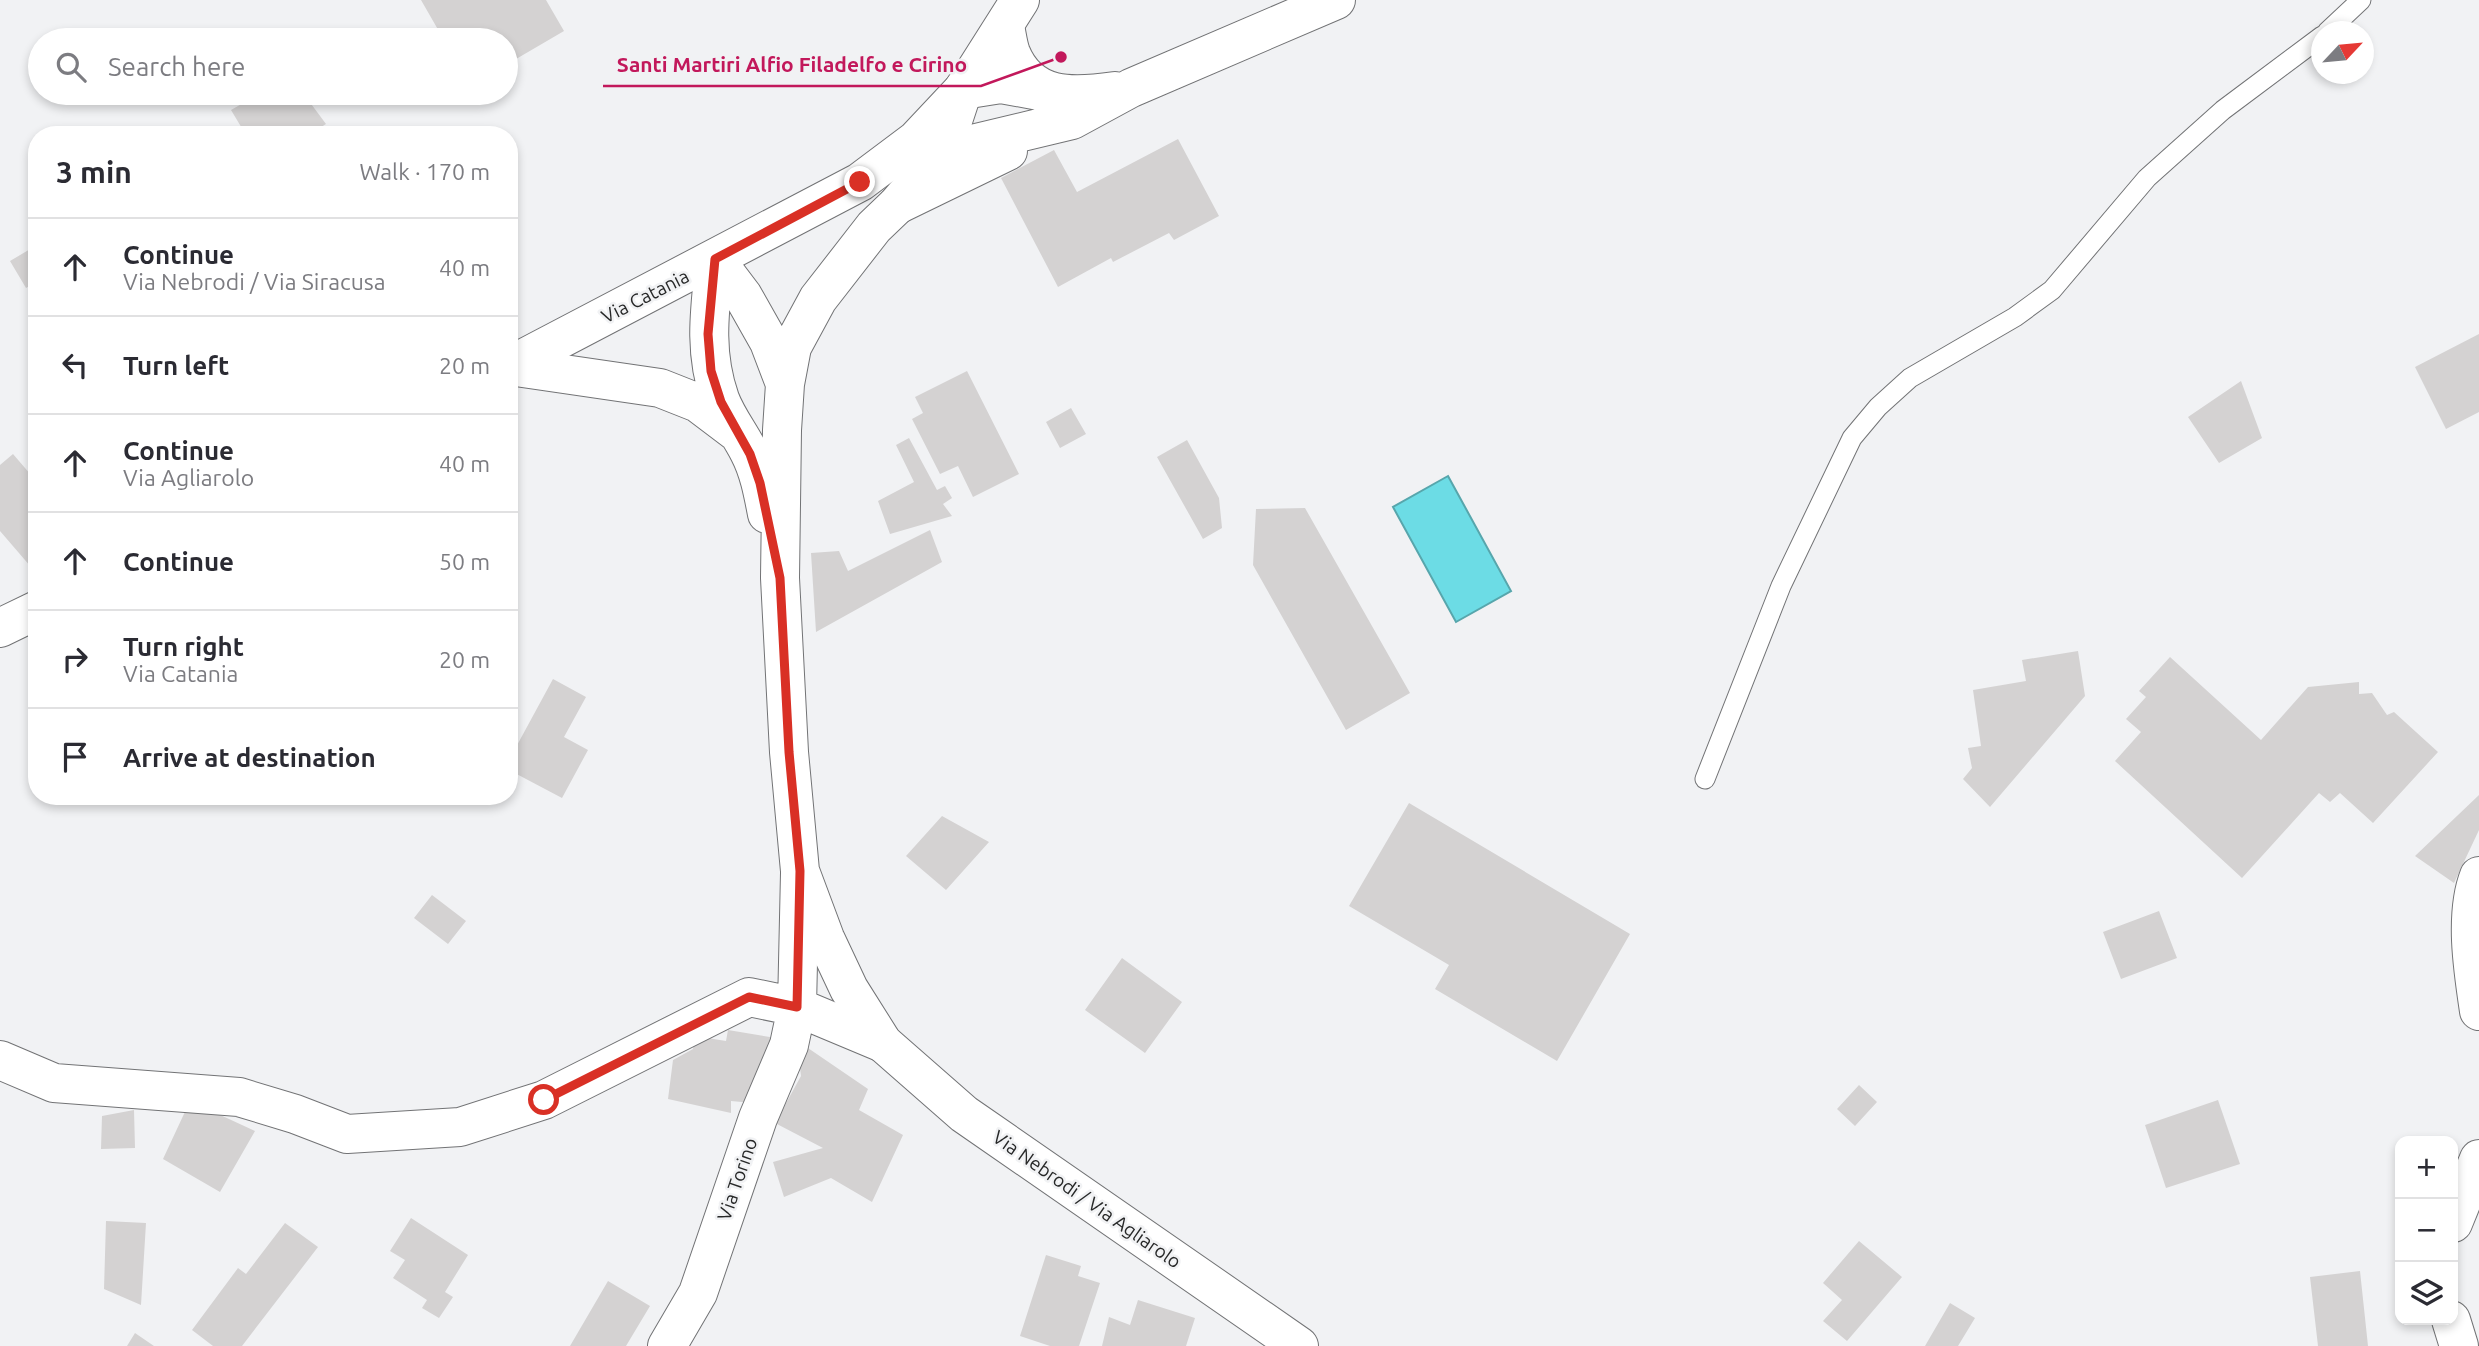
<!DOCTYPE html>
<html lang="en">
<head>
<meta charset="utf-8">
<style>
	body { margin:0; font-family:Ubuntu,sans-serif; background:#f2f2f3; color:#2b2b33 }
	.controls { position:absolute; right:21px; bottom:21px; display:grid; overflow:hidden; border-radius:14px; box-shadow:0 4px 10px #0003 }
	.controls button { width:63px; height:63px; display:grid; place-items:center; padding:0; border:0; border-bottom:2px solid #e1e1e2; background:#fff; color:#2b2b33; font:35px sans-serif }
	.compass { position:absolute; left:2311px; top:21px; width:63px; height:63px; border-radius:50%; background:#fff; box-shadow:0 4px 10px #0003; rotate:64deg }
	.stop { position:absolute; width:21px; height:21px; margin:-16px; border:5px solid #d93025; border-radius:50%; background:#fff }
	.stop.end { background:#d93025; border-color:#fff; box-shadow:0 2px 7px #0008 }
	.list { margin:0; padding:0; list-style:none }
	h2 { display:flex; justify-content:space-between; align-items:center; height:91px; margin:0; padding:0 28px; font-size:30px }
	h2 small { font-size:23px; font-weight:400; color:#7c7c81 }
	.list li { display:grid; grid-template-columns:46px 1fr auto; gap:21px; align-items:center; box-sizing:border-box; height:98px; padding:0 28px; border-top:2px solid #e1e1e2 }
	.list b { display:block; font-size:26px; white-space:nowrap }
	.list p { margin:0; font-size:23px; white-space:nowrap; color:#7c7c81 }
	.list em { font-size:23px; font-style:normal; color:#7c7c81 }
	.icon { flex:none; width:38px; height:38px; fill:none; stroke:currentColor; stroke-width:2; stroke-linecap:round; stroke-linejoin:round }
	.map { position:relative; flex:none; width:2479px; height:1346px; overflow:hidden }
	.search { position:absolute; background:#fff; box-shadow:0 4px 10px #0003; left:28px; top:28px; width:490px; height:77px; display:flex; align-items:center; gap:18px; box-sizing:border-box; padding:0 24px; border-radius:38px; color:#7c7c81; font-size:26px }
	.panel { position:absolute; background:#fff; box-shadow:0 4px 10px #0003; left:28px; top:126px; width:490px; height:679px; border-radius:28px }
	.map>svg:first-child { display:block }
</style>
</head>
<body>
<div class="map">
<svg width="2479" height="1346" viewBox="0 0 2479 1346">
	<rect width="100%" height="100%" fill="#f1f2f4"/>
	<path fill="#6cdce5" stroke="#57a6ac" stroke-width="2" d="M1448 476 1511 591 1456 622 1393 507Z"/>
	<path fill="#d4d2d2" d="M421 0H546L564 31 506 65V40H444Z
		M261 93H303L326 124 308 135H246L231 110Z
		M1178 139 1219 216 1174 240 1169 233 1113 262 1111 258 1058 287 1001 178 1054 150 1077 192Z
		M37 245V282L26 288 10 261Z
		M2479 334V412L2446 429 2415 367Z
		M967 371 1019 474 973 497 958 466 940 474 912 419 923 413 915 397Z
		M2241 381 2262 438 2219 463 2188 417Z
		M1071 408 1086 434 1060 448 1046 422Z
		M909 438 937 490 945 486 952 498 943 504 952 516 890 534 878 501 914 482 896 445Z
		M1187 440 1219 498 1222 528 1203 539 1157 457Z
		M13 454 37 482V574L0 531V465Z
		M1305 508 1410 693 1346 730 1253 565 1256 509Z
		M930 530 942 562 816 632 811 553 839 551 848 571Z
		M2078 651 2085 696 1990 807 1963 779 1972 768 1968 748 1981 746 1973 690 2026 681 2022 660Z
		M2170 657 2261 740 2308 687 2359 682V694L2372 693 2387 715 2394 712 2438 752 2373 823 2340 793 2330 802 2319 793 2242 878 2115 761 2141 732 2126 719 2146 697 2139 691Z
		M553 679 586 697 564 737 588 750 562 798 509 770V760Z
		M2479 795V830L2454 883 2415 856Z
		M1409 803 1630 934 1557 1061 1435 989 1449 965 1349 906Z
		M942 816 989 842 946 890 906 856Z
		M432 895 466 921 448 944 414 918Z
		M2159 911 2177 958 2121 979 2103 932Z
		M1122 958 1182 1002 1145 1053 1085 1010Z
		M728 1030 776 1038 753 1103 731 1101V1113L668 1099 673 1060 693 1049 695 1036 726 1041Z
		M805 1046 868 1089 859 1110 903 1135 872 1202 831 1178 784 1197 773 1162 823 1148 775 1123 801 1076 799 1061Z
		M1859 1085 1877 1102 1855 1126 1837 1109Z
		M2218 1100 2240 1164 2166 1188 2145 1125Z
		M190 1101 255 1131 220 1192 163 1159Z
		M134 1110 135 1148 101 1149 102 1116Z
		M411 1218 468 1255 445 1292 453 1297 439 1318 422 1308 427 1300 393 1278 405 1260 390 1251Z
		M106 1221 146 1223 141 1305 104 1289Z
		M285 1223 318 1247 242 1346H213L192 1330 238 1268 246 1274Z
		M1859 1241 1902 1277 1847 1341 1823 1321 1842 1300 1823 1283Z
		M1046 1255 1081 1266 1078 1276 1100 1283 1079 1346H1050L1020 1336Z
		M2360 1271 2368 1346H2318L2310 1277Z
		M608 1281 650 1306 626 1346H570Z
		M1138 1300 1195 1318 1186 1346H1102L1109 1317 1130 1325Z
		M1950 1303 1975 1318 1958 1346H1925Z
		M135 1333 154 1346H127Z"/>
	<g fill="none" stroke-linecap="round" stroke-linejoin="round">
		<defs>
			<path id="service" d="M2327 32 2361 0
				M1705 779 1781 586 1852 438 1878 407 1910 378 2015 317 2052 290 2147 178 2223 110 2322 36"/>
			<path id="minor" d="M1005 26C1007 35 1008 45 1011 53 1030 100 1073 97 1115 91
				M963 90 1001 84 1050 93
				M914 162 943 151 1072 120 1131 88 1336 0
				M897 205 1008 151
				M2479 876C2464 914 2473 971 2479 1011
				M0 1060 54 1083 239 1097 295 1114 347 1134 460 1127 544 1100 749 997 797 1007 883 1043
				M2453 1223 2479 1159
				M2451 1320 2459 1346
				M667 1346 698 1293 758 1118 789 1045 797 1007 800 873"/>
			<path id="tertiary" d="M963 90 943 151 897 205 874 227 818 299 792 347 785 384 782 430 780 578 789 752 800 871 825 938 849 989 883 1043 964 1114 1299 1346
				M715 259C710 308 703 351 720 399 727 418 740 434 749 452 759 471 763 493 767 514
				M715 259 743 296 769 342 785 384
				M509 366 660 388 698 403 735 431"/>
			<path id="secondary" d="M509 366 860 182 916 140 963 90 1020 0
				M0 628 37 610"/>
		</defs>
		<use href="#service" stroke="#727375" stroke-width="21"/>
		<use href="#minor" stroke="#727375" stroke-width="40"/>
		<use href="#tertiary" stroke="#727375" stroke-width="40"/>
		<use href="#secondary" stroke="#727375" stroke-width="40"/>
		<use href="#service" stroke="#fff" stroke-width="19"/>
		<use href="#minor" stroke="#fff" stroke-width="38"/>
		<use href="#tertiary" stroke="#fff" stroke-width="38"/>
		<use href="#secondary" stroke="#fff" stroke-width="38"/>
	</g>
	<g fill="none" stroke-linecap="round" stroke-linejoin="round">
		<path stroke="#d93025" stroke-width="9" d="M544 1100 749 997 797 1007 800 871 789 752 780 578 760 483 750 454 721 402 711 371 708 334 715 259 860 182"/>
	</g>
	<g text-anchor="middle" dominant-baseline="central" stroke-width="5" stroke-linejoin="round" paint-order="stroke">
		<g font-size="19" fill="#272828" stroke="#f1f2f4">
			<text transform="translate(645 296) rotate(-27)">Via Catania</text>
			<text transform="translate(737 1179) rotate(-71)">Via Torino</text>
			<text transform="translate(1087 1199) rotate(35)">Via Nebrodi / Via Agliarolo</text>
		</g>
	</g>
	<path fill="none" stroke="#c2185b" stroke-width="2.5" d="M1061 57L981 86H603"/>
	<circle fill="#c2185b" stroke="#f1f2f4" stroke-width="2.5" cx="1061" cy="57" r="7"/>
	<g font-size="21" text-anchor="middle" font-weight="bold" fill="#c2185b" stroke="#f1f2f4" stroke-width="5" stroke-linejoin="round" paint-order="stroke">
		<text x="792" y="72">Santi Martiri Alfio Filadelfo e Cirino</text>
	</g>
</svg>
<div class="controls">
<button>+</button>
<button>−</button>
<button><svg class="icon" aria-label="layers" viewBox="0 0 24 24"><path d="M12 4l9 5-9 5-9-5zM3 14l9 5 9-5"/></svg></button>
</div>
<svg class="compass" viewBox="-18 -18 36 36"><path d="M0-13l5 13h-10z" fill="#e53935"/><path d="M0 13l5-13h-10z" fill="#7c7c81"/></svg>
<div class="stop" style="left:544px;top:1100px"></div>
<div class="stop end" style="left:860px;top:182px"></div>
<div class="search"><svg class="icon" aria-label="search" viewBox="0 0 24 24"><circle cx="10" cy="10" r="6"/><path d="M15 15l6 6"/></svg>Search here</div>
<section class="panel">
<h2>3 min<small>Walk · 170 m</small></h2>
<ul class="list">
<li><svg class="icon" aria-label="ahead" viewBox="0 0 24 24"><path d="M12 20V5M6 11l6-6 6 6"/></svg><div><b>Continue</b><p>Via Nebrodi / Via Siracusa</p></div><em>40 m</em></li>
<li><svg class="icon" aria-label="left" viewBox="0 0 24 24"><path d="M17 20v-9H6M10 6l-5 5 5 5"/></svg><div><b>Turn left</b></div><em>20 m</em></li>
<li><svg class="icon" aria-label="ahead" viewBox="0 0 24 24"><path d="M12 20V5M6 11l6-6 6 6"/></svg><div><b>Continue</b><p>Via Agliarolo</p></div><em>40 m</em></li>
<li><svg class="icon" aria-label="ahead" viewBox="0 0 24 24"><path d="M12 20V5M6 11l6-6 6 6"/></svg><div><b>Continue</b></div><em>50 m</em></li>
<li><svg class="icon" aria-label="right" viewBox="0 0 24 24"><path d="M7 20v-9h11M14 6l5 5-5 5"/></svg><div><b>Turn right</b><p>Via Catania</p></div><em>20 m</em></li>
<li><svg class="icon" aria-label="arrive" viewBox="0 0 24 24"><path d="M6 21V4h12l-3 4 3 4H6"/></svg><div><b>Arrive at destination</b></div></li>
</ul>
</section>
</div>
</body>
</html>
